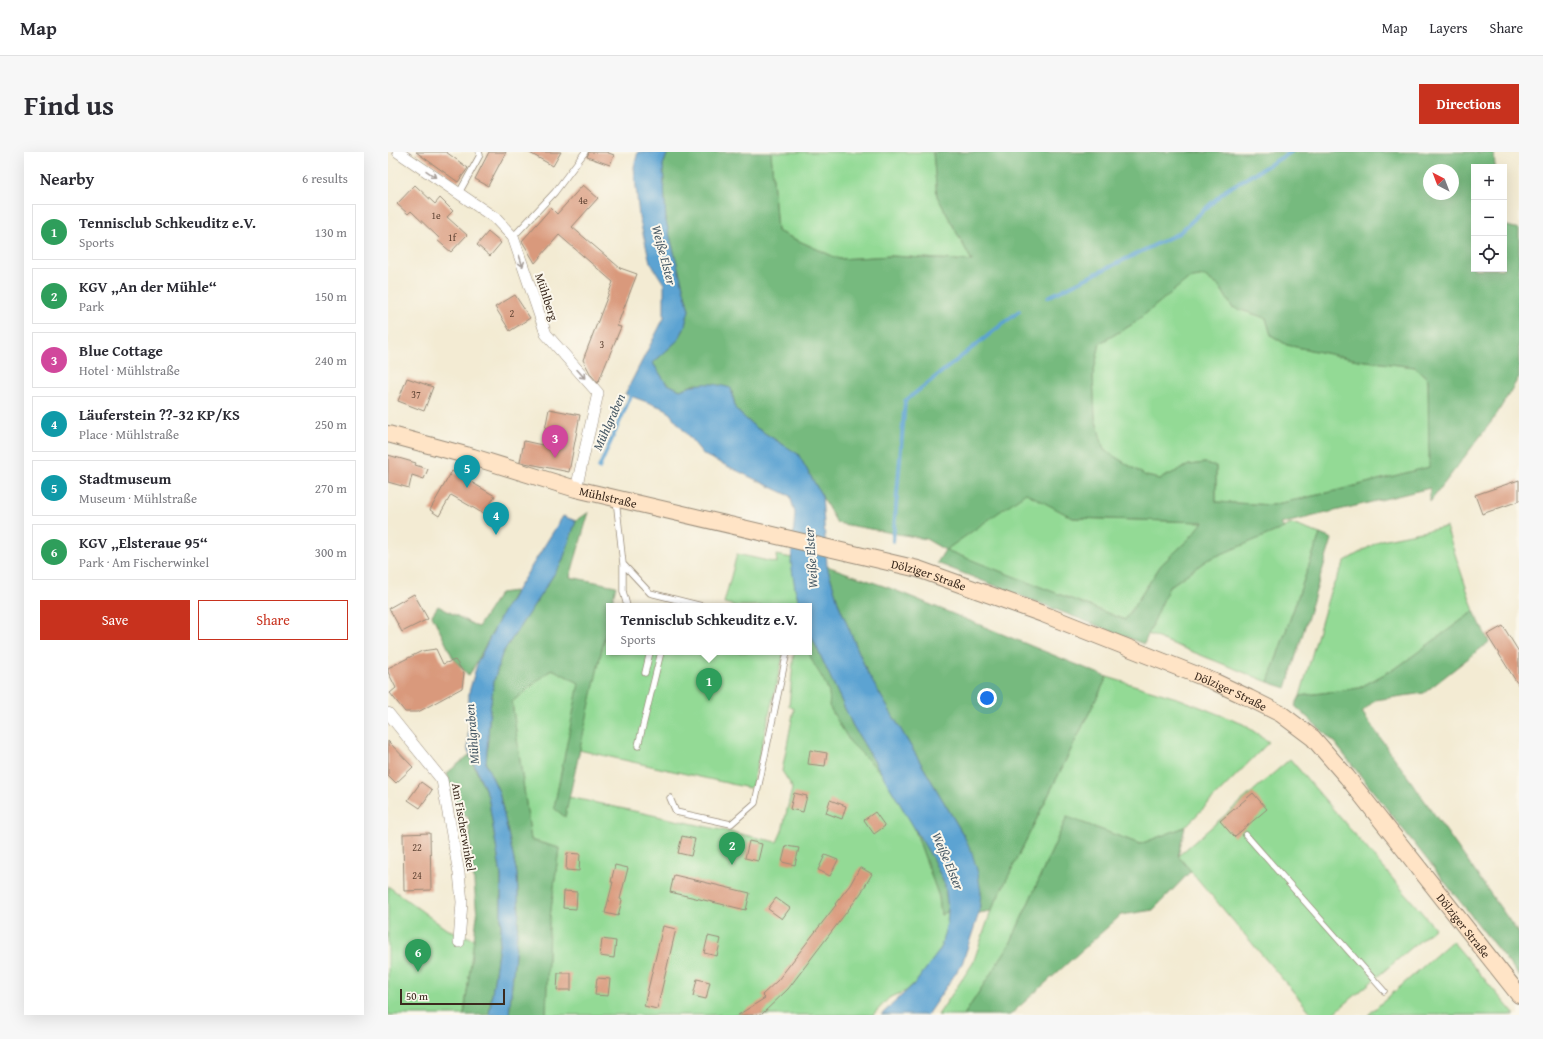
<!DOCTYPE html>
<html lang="en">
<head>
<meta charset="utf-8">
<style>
	body { margin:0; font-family:"Gentium Book Plus",serif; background:#f7f7f7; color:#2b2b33 }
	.controls { position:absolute; right:12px; top:12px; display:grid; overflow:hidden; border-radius:0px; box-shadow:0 4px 16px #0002 }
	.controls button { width:36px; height:36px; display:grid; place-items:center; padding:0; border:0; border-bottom:1px solid #e1e1e2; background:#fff; color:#2b2b33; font:20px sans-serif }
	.compass { position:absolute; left:1035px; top:12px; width:36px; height:36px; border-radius:50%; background:#fff; box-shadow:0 4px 16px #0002; rotate:318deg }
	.scale { position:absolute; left:12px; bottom:10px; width:105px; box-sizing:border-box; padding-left:4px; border:2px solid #3b2a1e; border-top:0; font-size:11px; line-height:14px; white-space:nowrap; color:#3b2a1e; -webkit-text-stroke:3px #fbf7ec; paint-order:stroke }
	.you { position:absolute; left:599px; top:546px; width:14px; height:14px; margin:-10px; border:3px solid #fff; border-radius:50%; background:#1a73e8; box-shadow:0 0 0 6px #1a73e833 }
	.badge { display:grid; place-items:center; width:26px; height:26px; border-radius:50%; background:#c8321e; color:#fff; font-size:13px; font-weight:700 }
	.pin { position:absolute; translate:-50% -33px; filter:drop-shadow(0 1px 2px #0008) }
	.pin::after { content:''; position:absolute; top:21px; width:14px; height:12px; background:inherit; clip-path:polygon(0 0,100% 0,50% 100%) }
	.popup { position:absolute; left:218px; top:451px; width:206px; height:52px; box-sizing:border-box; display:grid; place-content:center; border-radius:0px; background:#fff; filter:drop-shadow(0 1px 3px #0005); font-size:13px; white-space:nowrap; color:#7c7c81 }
	.popup b { font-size:15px; color:#2b2b33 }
	.popup::after { content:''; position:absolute; left:50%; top:100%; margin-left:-8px; border:8px solid transparent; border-top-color:#fff }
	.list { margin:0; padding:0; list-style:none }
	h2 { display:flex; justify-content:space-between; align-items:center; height:52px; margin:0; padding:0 16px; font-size:17px }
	h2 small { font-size:13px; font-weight:400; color:#7c7c81 }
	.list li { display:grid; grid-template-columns:26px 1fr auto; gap:12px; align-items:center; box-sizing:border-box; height:56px; margin:0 8px 8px; padding:0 8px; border:1px solid #e1e1e2; border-radius:0px }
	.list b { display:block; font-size:15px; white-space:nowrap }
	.list p { margin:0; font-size:13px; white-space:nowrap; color:#7c7c81 }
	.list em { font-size:13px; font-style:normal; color:#7c7c81 }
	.actions { display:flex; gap:8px; padding:12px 16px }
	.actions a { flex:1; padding:9px 0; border:1px solid #c8321e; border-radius:0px; text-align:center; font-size:14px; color:#c8321e }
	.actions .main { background:#c8321e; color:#fff }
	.icon { flex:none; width:22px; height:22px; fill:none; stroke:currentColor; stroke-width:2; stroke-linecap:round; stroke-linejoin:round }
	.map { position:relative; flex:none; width:1131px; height:863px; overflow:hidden; border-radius:0px }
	header { display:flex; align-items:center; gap:24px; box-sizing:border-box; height:56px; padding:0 20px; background:#fff; border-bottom:1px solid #e1e1e2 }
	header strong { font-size:19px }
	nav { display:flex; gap:22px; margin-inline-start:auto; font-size:14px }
	.intro { display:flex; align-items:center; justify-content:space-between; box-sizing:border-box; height:96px; padding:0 24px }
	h1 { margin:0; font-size:28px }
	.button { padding:10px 18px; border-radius:0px; background:#c8321e; color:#fff; font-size:14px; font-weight:700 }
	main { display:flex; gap:24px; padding:0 24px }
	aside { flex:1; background:#fff; border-radius:0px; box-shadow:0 4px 16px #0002 }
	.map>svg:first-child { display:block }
</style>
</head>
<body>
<header>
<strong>Map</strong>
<nav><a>Map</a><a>Layers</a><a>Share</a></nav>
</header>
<div class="intro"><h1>Find us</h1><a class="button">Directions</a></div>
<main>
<aside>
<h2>Nearby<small>6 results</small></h2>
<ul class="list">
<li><span class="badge" style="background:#2e9e5b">1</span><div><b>Tennisclub Schkeuditz e.V.</b><p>Sports</p></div><em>130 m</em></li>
<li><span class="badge" style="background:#2e9e5b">2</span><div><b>KGV „An der Mühle“</b><p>Park</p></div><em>150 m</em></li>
<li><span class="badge" style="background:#d1479c">3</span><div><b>Blue Cottage</b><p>Hotel · Mühlstraße</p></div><em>240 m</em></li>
<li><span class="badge" style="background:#0f9aa8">4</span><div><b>Läuferstein ??-32 KP/KS</b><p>Place · Mühlstraße</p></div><em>250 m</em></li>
<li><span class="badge" style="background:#0f9aa8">5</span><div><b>Stadtmuseum</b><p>Museum · Mühlstraße</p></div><em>270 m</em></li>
<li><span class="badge" style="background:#2e9e5b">6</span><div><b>KGV „Elsteraue 95“</b><p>Park · Am Fischerwinkel</p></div><em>300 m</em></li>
</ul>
<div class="actions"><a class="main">Save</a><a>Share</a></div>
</aside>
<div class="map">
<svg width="1131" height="863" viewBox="0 0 1131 863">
	<rect width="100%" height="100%" fill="#fbf7ec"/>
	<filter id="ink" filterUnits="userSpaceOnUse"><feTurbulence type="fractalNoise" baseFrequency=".025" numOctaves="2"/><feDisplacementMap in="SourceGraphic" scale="8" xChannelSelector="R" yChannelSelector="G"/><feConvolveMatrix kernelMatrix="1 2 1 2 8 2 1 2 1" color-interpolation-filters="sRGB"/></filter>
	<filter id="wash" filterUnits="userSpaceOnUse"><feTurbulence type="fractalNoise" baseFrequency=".012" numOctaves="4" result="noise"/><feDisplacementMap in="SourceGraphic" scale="16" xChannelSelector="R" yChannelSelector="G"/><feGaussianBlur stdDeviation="0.9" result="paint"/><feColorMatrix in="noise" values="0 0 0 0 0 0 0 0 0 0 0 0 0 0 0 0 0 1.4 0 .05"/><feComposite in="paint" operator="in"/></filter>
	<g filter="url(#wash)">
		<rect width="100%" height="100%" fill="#f3ebd3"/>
		<path fill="#93da95" stroke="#67825a" d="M383 0H545L549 44 584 109 503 104 451 107 389 79Z
			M817 124 832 135 844 155 878 166 883 183 899 193 970 208 1027 215 1040 227 1042 315 939 341 884 353 828 350V314L817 311 801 313 772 327 758 324 716 298 707 266 705 223 712 191 745 172 800 126Z
			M638 340 685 366 816 370 801 387 773 413 737 468 557 398Z
			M904 372 932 382 880 530 760 482 781 435 819 408Z
			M1058 375 1086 459 1011 514 971 536 912 544 942 440 957 409 993 388Z
			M349 402 389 411 388 403 404 406 407 436 412 454H348L336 451Z
			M221 465V500H396L364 634 361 636 191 598Z
			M406 500H421L441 537 443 546 462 590 494 622 526 675 551 745 553 763 560 759 559 771 552 798 542 812 528 830 518 839 501 846 485 863H158L161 773 171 696 143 688 124 550 164 517 192 531 166 656 177 664 181 645 389 690 394 679 404 637 403 633 394 619 406 557 401 554Z
			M719 525 792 547 855 572 881 590 797 675 752 692 679 665 622 792 576 863H550L585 811 603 759Z
			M902 607 1047 776 944 863H925L790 704Z
			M0 734 58 777 86 787 76 863H0Z
			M1064 789 1127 863H980Z"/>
		<path fill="#76ba7e" stroke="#58724e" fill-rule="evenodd" d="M280 0H383L389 79 451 107 503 104 584 109 549 44 545 0H1106L1107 15H1086V117H1116V73L1131 77V225L1107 265 1042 350V336L893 372 896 376 819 408 781 435 756 492 549 411 557 398 538 387 449 371 410 302 367 275 348 258 343 236 308 232 292 238 278 231 265 211 290 188 296 177 301 158 278 69 275 13ZM1041 18H1065V42H1041ZM817 124 832 135 844 155 878 166 883 183 899 193 970 208 1027 215 1040 227 1041 315 939 341 884 353 828 350V314L817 311 801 313 772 327 758 324 716 298 707 266 705 223 712 191 745 172 800 127ZM638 341 685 366 815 370 801 387 773 413 737 468 558 398Z
			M201 360 182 425 228 434 223 454H221V465L177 665 166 656 191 531 164 517 124 550 143 688 171 696 161 773 158 863H121L131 761 129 722 111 640 98 612 102 557 106 529 114 502 174 410 188 369Z
			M932 382 944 387 898 536 880 530Z
			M439 414 504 437 719 525 603 759 591 761 593 741 576 684 480 522 451 453Z
			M127 439 81 524 65 506 44 463 50 454 90 475 112 441Z
			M1086 459 1101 490 1036 541 987 548 974 560 1131 782V824L946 590 907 554 912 544 971 536 1011 514Z
			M421 479 465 574 494 622 462 590 441 554C445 533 427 520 421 501 420 496 421 486 421 479Z
			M81 603 100 644 113 724V779L101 863H76L89 764 80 665 72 662 66 648 59 621Z
			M679 665 752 692 797 675 790 704 803 719 765 758 733 763 622 863H576L622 792Z
			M526 675 545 707 557 733 560 759 553 763 551 745Z"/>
		<path fill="#5ca3d2" stroke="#4c6678" d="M250 0H280L275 13 278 69 301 158 296 177 290 188 265 211 278 231 292 238C313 230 321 230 343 236L348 258 367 275 410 302 434 344 439 414 451 453 480 522 576 684 584 701 590 721 593 741 591 761 574 812 539 863H493L528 830 552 798 559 771 560 759 557 733 545 707 465 574 421 479V454H412L407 436 403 411 407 361 402 344 316 303 278 257 237 242 276 166V132L262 110 251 65 246 15Z
			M175 364 188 369 174 410 114 502 106 529 102 557 98 612 111 640 129 722 131 761 121 863H101L113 779V724L100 644 80 598 81 540 90 509 115 460Z"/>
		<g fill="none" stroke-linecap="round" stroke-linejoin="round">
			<path stroke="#5ca3d2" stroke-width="4" d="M660 145 791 81 838 38 903 0
				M211 316 245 239
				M505 389 517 249 631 159"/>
		</g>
		<g id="blocks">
			<path fill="#d9997c" d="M28 0H58L80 16 70 30Z
				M101 0H118L100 34 87 27Z
				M140 0H173L165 14Z
				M201 0H218L226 3 222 13 199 5Z
				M27 33 47 52 52 46 65 59 59 65 79 83 63 100 49 88 51 86 23 59 20 62 9 52Z
				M195 33 210 46 184 75 232 116 249 122 229 174 233 175 210 231 203 223 195 208 225 130 171 83 147 111 134 89 163 56 169 62Z
				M100 80 113 91 102 104 89 93Z
				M127 143 142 166 122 179 107 155Z
				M19 226 45 235 36 259 10 249Z
				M161 257 192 263 181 320 132 310 136 289 154 293Z
				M0 303 28 311 27 313 40 317 36 327 24 323 21 336 0 330Z
				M64 319 107 344 96 362 63 343 51 364 42 358Z
				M1131 328V349L1094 362 1087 343Z
				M26 442 40 467 14 480 1 456Z
				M1115 474 1131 500V534L1099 483Z
				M48 497 55 512 67 508 76 521 74 536 30 560H17L2 541 8 536 0 520V516L34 499Z
				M0 589 25 615 8 631 0 623Z
				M422 598 439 601 437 614 420 612Z
				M33 630 44 638 32 656 20 648Z
				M406 641 419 644 415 660 402 657Z
				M865 641 879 657 846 685 832 669Z
				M442 648 458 654 454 667 438 661Z
				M487 660 497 674 486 682 476 668Z
				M42 681 43 738 16 739 15 682Z
				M294 684 307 687 303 704 290 701Z
				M361 689 374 692 370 709 357 706Z
				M398 694 411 696 407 713 394 710Z
				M179 701 192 702 191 719 178 718Z
				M437 703 450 708 442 724 430 718Z
				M227 713 240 716 232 747 234 748 230 764 217 761 225 730H223Z
				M472 715 484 722 473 741 400 837 373 863H350L377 846 374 843 390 828 448 753 447 752 462 733Z
				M286 723 362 741 358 758 282 740Z
				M176 739 189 740 188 757 175 756Z
				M388 746 402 756 394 767 380 757Z
				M275 774 288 777 269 857 256 854Z
				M320 784 333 787 329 804 316 801Z
				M214 787 228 789 226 806 212 804Z
				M170 821H183V838H169Z
				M209 826 222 827 220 844 207 843Z
				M309 827 322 830 318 847 305 844Z"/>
		</g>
	</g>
	<g filter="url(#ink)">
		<use href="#blocks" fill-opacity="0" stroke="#978a78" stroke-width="1"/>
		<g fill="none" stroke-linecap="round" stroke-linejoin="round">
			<defs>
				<path id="lane" d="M71 41 92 3 91 0
					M125 85 167 40 197 0
					M228 347 235 412 262 441 314 454
					M235 412V439L239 454
					M257 521 262 500
					M250 594 273 500
					M282 646 288 660 343 672 367 651 399 500
					M858 683 996 839"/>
				<path id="street" d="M10 0 107 66 125 85 158 182 210 241 188 337
					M0 561 54 628 71 721 74 750 71 790"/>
				<g id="secondary">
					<path id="s1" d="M0 282 85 305 188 337 530 417 655 462 827 530 861 546 893 562 925 586 959 625 1131 843"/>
				</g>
			</defs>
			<use href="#lane" stroke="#978a78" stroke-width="7"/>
			<use href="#street" stroke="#978a78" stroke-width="12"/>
			<use href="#secondary" stroke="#978a78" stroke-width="18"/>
			<use href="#lane" stroke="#fff" stroke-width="5.5"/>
			<use href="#street" stroke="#fff" stroke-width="11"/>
			<use href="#secondary" stroke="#ffe4c6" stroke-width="16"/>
		</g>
		<defs><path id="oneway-shaft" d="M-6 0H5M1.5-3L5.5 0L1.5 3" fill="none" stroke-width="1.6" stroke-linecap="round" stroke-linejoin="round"/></defs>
		<g stroke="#a79f9a">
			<use href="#oneway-shaft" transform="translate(43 22) rotate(35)"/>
			<use href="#oneway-shaft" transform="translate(133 109) rotate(72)"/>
			<use href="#oneway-shaft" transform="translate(193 222) rotate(48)"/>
		</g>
	</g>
	<g text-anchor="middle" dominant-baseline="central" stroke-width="4" stroke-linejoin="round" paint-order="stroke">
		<g font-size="10" fill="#624636">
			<text x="195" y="48">4e</text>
			<text x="48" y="63">1e</text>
			<text x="64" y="85">1f</text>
			<text x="124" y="161">2</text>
			<text x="214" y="192">3</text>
			<text x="28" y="242">37</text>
			<text x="29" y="695">22</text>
			<text x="29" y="723">24</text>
		</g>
		<g font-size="12" fill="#3b2a1e" stroke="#fbf7ec">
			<text transform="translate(159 145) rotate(72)">Mühlberg</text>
			<text stroke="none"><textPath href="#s1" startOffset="229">Mühlstraße</textPath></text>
			<text stroke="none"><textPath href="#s1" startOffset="559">Dölziger Straße</textPath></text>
			<text stroke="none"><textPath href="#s1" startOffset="883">Dölziger Straße</textPath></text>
			<text transform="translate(76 675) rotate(80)">Am Fischerwinkel</text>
			<text stroke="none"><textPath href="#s1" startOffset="1219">Dölziger Straße</textPath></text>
		</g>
		<g font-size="13" font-style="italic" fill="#485a66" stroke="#fbf7ec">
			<text transform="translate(276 103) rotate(75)">Weiße Elster</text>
			<text transform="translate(221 270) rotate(-66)">Mühlgraben</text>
			<text transform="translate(423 406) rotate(-94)">Weiße Elster</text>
			<text transform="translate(84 582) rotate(-95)">Mühlgraben</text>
			<text transform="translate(560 709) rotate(67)">Weiße Elster</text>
		</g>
	</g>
</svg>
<div class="controls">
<button>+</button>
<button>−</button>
<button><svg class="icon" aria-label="locate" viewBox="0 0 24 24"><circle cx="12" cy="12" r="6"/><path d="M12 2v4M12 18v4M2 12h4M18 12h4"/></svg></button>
</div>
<svg class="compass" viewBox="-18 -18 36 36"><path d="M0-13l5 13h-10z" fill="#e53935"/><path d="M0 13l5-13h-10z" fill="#7c7c81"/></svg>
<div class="scale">50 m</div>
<div class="you"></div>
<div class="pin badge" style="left:321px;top:549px;background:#2e9e5b">1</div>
<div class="popup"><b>Tennisclub Schkeuditz e.V.</b>Sports</div>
<div class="pin badge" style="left:344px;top:713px;background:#2e9e5b">2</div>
<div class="pin badge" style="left:167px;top:306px;background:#d1479c">3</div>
<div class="pin badge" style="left:108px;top:383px;background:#0f9aa8">4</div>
<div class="pin badge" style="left:79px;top:336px;background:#0f9aa8">5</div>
<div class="pin badge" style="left:30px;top:820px;background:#2e9e5b">6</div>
</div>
</main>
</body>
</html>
